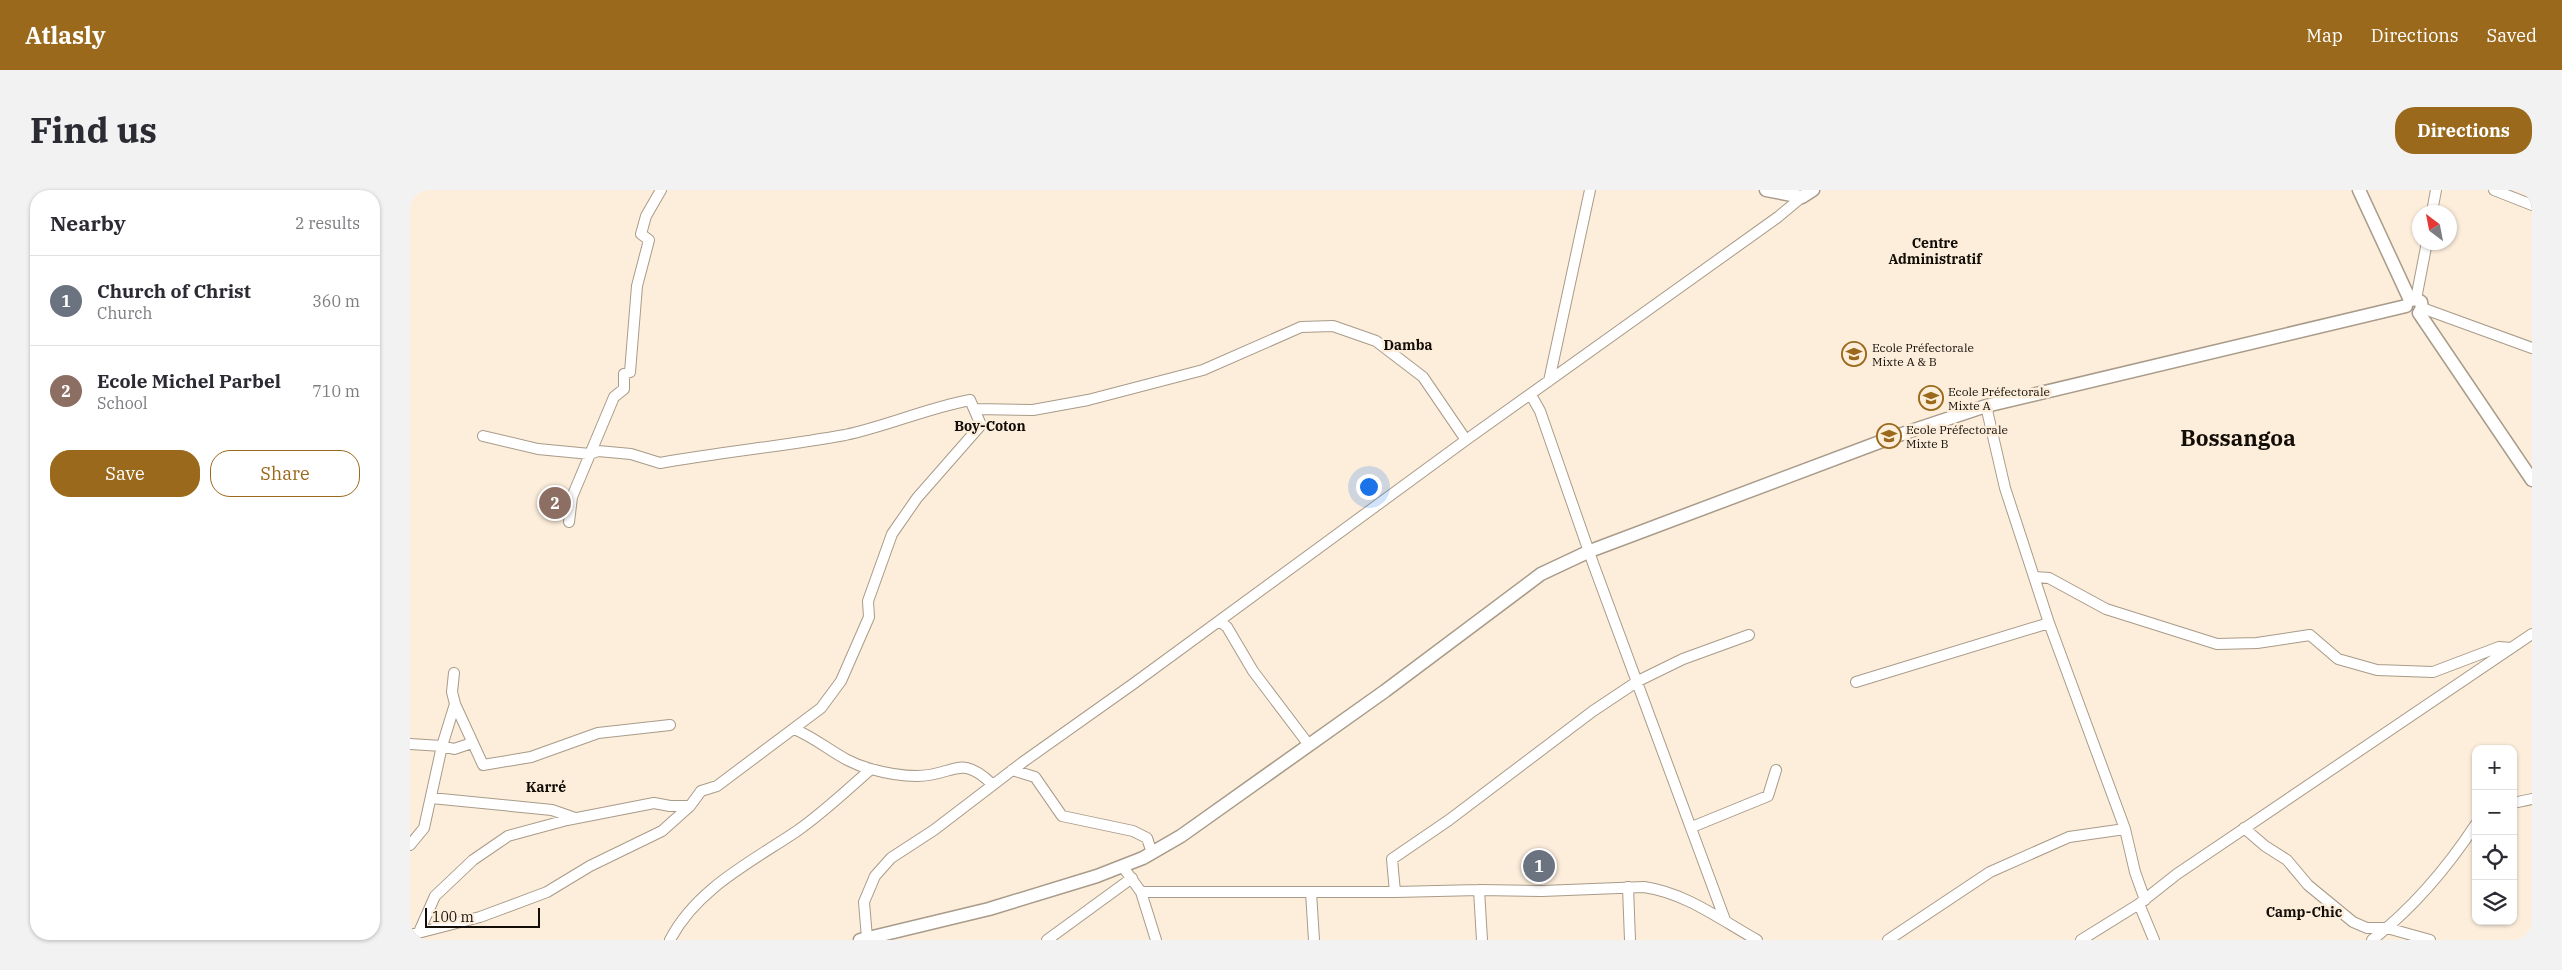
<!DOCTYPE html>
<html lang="en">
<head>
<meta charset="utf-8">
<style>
	body { margin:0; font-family:"IBM Plex Serif",serif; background:#f2f2f3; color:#2b2b33 }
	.controls { position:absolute; right:15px; bottom:15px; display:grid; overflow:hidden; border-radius:10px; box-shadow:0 1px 4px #0004 }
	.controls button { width:45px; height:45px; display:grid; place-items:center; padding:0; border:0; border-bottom:1px solid #e1e1e2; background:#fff; color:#2b2b33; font:25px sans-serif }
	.compass { position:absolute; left:2002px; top:15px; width:45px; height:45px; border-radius:50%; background:#fff; box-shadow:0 1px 4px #0004; rotate:328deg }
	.scale { position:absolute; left:15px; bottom:12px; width:115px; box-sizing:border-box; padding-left:5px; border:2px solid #120d07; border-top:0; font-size:14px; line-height:18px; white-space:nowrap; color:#120d07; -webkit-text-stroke:4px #fdeedc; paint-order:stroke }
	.you { position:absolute; left:958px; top:296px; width:18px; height:18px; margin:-12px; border:4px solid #fff; border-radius:50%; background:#1a73e8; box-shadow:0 0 0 8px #1a73e833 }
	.badge { display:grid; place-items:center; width:32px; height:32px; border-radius:50%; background:#9a691c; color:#fff; font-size:16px; font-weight:700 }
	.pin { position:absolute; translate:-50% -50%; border:2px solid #fff; box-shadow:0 1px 5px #0006 }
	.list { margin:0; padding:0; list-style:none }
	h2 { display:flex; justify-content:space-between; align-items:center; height:65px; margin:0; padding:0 20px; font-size:21px }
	h2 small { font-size:16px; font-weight:400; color:#7c7c81 }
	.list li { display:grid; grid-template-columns:32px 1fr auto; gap:15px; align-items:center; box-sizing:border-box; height:90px; padding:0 20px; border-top:1px solid #e1e1e2 }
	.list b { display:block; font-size:19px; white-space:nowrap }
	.list p { margin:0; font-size:16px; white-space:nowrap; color:#7c7c81 }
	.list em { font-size:16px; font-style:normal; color:#7c7c81 }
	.actions { display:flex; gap:10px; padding:15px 20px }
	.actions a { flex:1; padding:11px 0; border:1px solid #9a691c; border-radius:20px; text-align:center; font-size:18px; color:#9a691c }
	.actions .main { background:#9a691c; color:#fff }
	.icon { flex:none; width:28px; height:28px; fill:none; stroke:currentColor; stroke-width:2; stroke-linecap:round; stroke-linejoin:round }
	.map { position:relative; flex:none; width:2122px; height:750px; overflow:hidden; border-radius:20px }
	header { display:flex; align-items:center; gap:30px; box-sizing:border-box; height:70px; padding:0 25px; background:#9a691c; color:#fff }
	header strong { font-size:24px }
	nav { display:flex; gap:28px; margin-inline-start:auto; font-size:18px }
	.intro { display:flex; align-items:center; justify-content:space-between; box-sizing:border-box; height:120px; padding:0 30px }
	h1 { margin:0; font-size:35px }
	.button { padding:12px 22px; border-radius:20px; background:#9a691c; color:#fff; font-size:18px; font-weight:700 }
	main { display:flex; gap:30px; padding:0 30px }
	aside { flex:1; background:#fff; border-radius:20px; box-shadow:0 1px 4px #0004 }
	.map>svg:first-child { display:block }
</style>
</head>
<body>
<header>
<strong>Atlasly</strong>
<nav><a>Map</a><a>Directions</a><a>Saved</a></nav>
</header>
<div class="intro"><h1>Find us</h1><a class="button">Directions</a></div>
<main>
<aside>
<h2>Nearby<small>2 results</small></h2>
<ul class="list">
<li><span class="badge" style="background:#6b7280">1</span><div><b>Church of Christ</b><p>Church</p></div><em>360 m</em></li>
<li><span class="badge" style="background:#8d6e63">2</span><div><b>Ecole Michel Parbel</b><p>School</p></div><em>710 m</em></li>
</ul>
<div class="actions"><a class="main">Save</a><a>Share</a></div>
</aside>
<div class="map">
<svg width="2122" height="750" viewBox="0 0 2122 750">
	<rect width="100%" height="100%" fill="#fdeedc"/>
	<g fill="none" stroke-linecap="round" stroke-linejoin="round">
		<defs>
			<path id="minor" d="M2084 0 2122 15
				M2022 22 2026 0
				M2006 109 2017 52
				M2012 118 2122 158
				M1139 191 1180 0
				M1121 205 1130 221 1184 376 1315 730
				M1576 216 1595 298 1639 433 1715 639 1725 682 1735 710
				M565 219 623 220 678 210 793 180 891 137 923 136 966 151 1013 187 1056 250
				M159 332 162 307 204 207 214 199V184L220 182 227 96 239 50 231 44 236 26 251 0
				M1625 387 1639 388 1696 419 1807 454 1847 453 1900 445 1928 469 1967 480 2023 482 2089 457 2101 458
				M809 431 817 437 843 481 899 555
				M1446 492 1639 433
				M45 514 73 575 121 567 188 543 260 535
				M384 539C413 551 429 571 461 579 475 583 493 586 507 586 544 586 550 562 583 595
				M0 554 32 556 44 559 62 553
				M602 580 625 587 652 626 723 641 737 648 742 663
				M21 608 142 620 165 628
				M2103 613 2122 609
				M1282 637 1358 606 1366 580
				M1834 638 1855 656 1877 670 1898 695 1943 732 1957 738H1977L2020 750
				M0 655 14 638 32 556 45 514 42 502 44 483
				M713 677 731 702H985L1069 700 1132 701 1234 697C1276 703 1311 730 1347 750
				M1218 697 1220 750
				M1069 700 1072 750
				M731 702 746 750
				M901 702 904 750
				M985 702 982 669 1039 630 1183 521 1228 491 1273 469 1339 445
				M1729 714 1744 750
				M9 742 25 706 63 670 98 646 157 630 244 613 260 616H280
				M0 745 70 727 137 702 180 676 252 641 280 616 291 601 307 596 411 518 431 491 459 427 458 411 482 344 507 308 571 235 560 210C517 218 478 236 435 245 374 256 311 262 250 273L221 264 188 261 180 264 128 259 73 246
				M457 748 454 712 465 686 481 668 524 640 613 572 723 494 1056 250 1368 27 1392 7
				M260 750C286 699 341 672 387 641 413 623 437 600 461 579
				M637 750 722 688
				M1478 750 1580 682 1659 647 1715 639
				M1671 750 1729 714 1767 684 2122 444
				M1962 750C2003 718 2037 678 2066 634"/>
			<path id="major" d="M1356 0 1392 7 1403 0
				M1949 0 2000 110
				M2000 110 2006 109 2011 112 2012 118 2009 123
				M2009 123 2122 290
				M450 750 579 719 687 686 733 668 771 646 975 501 1131 384 1180 361 1483 247 1576 216 1996 116"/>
		</defs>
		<use href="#minor" stroke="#a99b89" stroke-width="12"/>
		<use href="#major" stroke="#a99b89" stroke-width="15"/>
		<use href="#minor" stroke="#fff" stroke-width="10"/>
		<use href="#major" stroke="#fff" stroke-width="12"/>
	</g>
	<defs>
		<symbol id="school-ring" viewBox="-11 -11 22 22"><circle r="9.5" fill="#fdeedc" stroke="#9a691c" stroke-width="1.5"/><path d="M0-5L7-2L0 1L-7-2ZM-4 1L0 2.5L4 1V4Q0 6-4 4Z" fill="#9a691c"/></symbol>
	</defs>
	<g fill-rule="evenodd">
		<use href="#school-ring" x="1430" y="150" width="28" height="28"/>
		<use href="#school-ring" x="1507" y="194" width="28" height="28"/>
		<use href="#school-ring" x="1465" y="232" width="28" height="28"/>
	</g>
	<g text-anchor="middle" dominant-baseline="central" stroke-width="5" stroke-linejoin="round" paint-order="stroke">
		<g font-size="12" fill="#120d07" stroke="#fdeedc" text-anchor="start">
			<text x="1462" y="157">Ecole Préfectorale<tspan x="1462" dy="14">Mixte A &amp; B</tspan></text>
			<text x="1538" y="201">Ecole Préfectorale<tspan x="1538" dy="14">Mixte A</tspan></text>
			<text x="1496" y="239">Ecole Préfectorale<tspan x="1496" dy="14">Mixte B</tspan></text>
		</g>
		<g font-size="14" font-weight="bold" fill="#120d07" stroke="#fdeedc">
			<text x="1525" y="53">Centre<tspan x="1525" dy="16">Administratif</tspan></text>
			<text x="998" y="155">Damba</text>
			<text x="580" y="236">Boy-Coton</text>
			<text x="136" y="597">Karré</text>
			<text x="1894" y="722">Camp-Chic</text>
		</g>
		<g font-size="22" font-weight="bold" fill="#120d07" stroke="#fdeedc">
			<text x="1828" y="247">Bossangoa</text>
		</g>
	</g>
</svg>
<div class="controls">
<button>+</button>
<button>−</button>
<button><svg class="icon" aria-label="locate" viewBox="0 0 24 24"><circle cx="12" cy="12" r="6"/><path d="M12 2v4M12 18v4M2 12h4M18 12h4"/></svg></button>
<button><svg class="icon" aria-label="layers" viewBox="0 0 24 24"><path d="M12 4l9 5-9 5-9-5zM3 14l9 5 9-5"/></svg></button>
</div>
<svg class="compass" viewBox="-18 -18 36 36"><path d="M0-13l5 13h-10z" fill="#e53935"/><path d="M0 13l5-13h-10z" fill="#7c7c81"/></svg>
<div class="scale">100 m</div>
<div class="you"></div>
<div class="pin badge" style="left:1129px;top:676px;background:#6b7280">1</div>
<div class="pin badge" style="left:145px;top:313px;background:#8d6e63">2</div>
</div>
</main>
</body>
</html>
